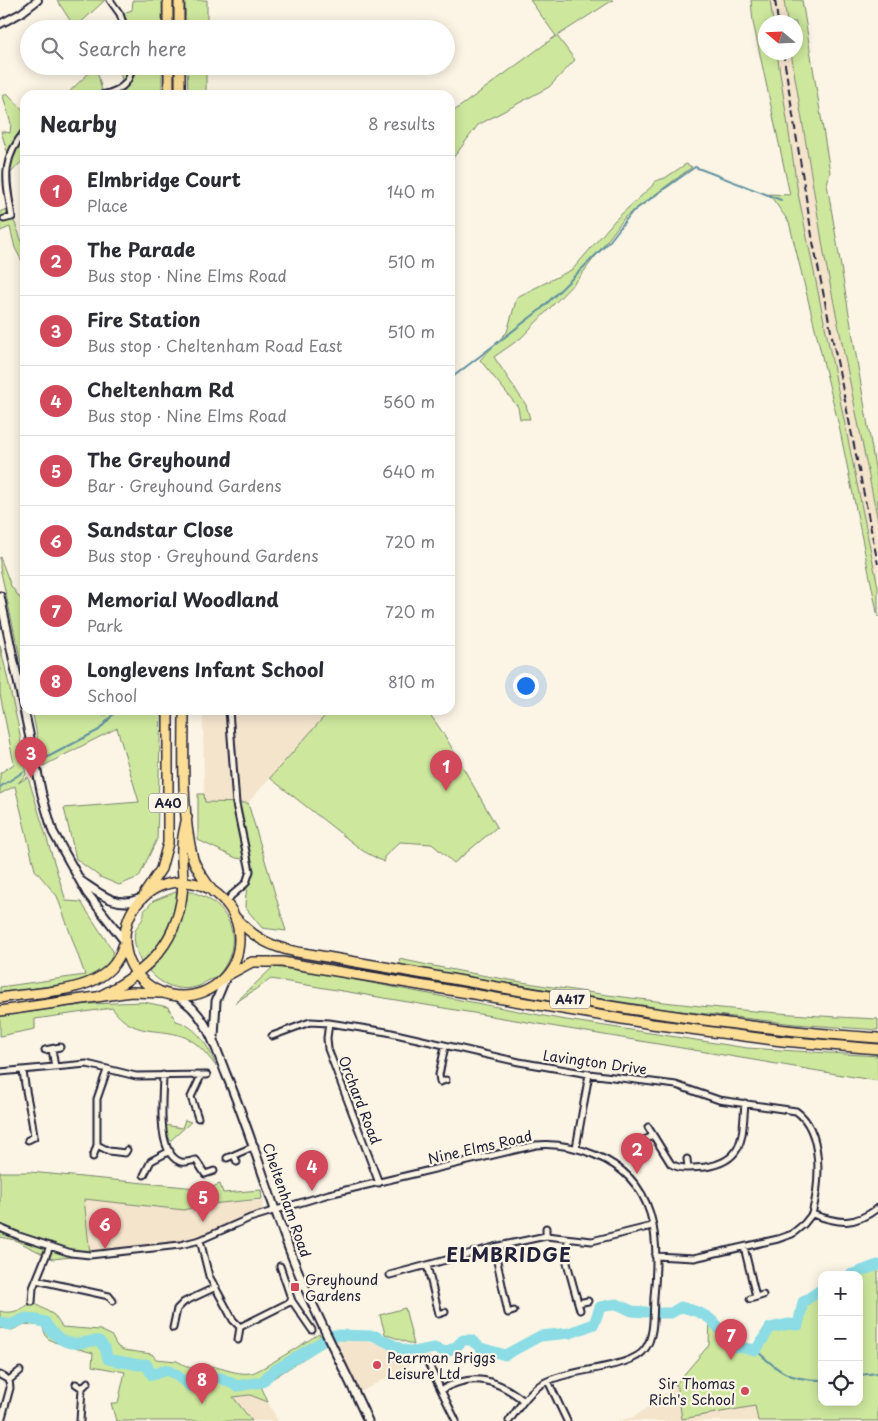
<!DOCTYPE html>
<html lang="en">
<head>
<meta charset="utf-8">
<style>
	body { margin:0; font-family:"Playpen Sans",sans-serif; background:#f2f2f3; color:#2b2b33 }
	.controls { position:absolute; right:15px; bottom:15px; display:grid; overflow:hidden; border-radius:10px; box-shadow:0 2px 12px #0003 }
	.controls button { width:45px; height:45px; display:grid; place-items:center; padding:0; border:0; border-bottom:1px solid #e1e1e2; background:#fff; color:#2b2b33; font:25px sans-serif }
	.compass { position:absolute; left:758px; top:15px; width:45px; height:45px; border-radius:50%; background:#fff; box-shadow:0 2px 12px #0003; rotate:289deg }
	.you { position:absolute; left:525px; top:685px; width:18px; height:18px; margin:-12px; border:4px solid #fff; border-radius:50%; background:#1a73e8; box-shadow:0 0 0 8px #1a73e833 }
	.badge { display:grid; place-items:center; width:32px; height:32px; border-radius:50%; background:#d1495b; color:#fff; font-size:16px; font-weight:700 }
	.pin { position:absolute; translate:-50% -41px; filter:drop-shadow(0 1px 2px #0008) }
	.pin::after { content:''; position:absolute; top:26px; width:18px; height:15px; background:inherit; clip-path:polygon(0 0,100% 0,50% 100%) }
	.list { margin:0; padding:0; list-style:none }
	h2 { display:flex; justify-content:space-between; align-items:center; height:65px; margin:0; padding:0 20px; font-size:21px }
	h2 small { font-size:16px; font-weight:400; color:#7c7c81 }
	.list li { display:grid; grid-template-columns:32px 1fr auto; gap:15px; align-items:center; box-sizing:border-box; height:70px; padding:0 20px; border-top:1px solid #e1e1e2 }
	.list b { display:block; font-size:19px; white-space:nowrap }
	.list p { margin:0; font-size:16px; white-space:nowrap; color:#7c7c81 }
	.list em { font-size:16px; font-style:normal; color:#7c7c81 }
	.icon { flex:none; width:28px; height:28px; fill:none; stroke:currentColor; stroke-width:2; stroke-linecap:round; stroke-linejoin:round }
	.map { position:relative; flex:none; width:878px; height:1421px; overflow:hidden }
	.search { position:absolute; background:#fff; box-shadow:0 2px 12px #0003; left:20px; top:20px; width:435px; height:55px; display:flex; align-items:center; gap:12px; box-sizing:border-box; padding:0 18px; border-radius:28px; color:#7c7c81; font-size:19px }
	.panel { position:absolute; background:#fff; box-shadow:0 2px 12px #0003; left:20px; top:90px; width:435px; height:625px; border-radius:15px }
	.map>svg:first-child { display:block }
</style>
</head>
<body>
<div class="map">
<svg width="878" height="1421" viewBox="0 0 878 1421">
	<rect width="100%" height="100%" fill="#fcf5e5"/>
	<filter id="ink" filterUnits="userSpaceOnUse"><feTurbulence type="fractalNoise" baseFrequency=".02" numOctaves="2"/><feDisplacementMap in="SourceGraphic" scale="10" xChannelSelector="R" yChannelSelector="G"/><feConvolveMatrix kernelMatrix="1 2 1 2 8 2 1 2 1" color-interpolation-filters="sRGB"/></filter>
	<g filter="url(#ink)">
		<path fill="#f4e4cc" d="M770 0H784L787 22H773Z
			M777 53H791L825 259 878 521V587L798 193Z
			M203 710H330L248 803 204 802Z
			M84 1199 184 1210 201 1205 265 1200 262 1206 264 1215 200 1240 90 1255Z
			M352 1336 361 1337 371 1343 376 1338 398 1349 402 1357 406 1355 410 1365 355 1395 330 1343Z
			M677 1384 822 1402H859L878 1421H617L634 1417 641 1412Z
			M207 1389 239 1397 250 1395 268 1402 278 1421H116Z"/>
		<path fill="#cde79d" stroke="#78846c" d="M57 0H105L75 28Z
			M133 0H162V29H125L120 14 132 10Z
			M185 0H207V29H186Z
			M530 0H613L557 36 575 60 549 87 478 125 450 162V114L556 36Z
			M751 0H770L773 22H766V52L777 53 798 193 878 587V617L839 426 789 222 769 194 790 195 753 22Z
			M784 0H802L830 172 827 184 878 485V521L825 259 791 53 796 52V22H787Z
			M96 66 103 95H66Z
			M119 66H162V95H125Z
			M187 66H206V95H188Z
			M7 93 25 112V131L16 141 25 150V158L6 178 4 165 8 155 1 131 10 133 11 124 3 96Z
			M686 164 692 167 625 217 579 278 521 338 494 357 526 405 530 419H520L518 407 480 360 507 332 517 297 573 269 615 220 652 186 655 181 665 178Z
			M10 207C14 226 25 241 25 261L23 263 15 248 10 227 0 231V212Z
			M0 557 11 586 25 605V680L0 568Z
			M0 645 19 729 26 775 18 783 28 777 66 901 81 902 113 951 109 966 87 981 0 993V987L85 975 57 896 35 870 15 786 0 794V773L14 764 0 694Z
			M32 710H100L104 717 111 710H161L157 839 139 877 119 885 100 877 76 859 64 808 139 802 117 728 43 766Z
			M330 710H427L445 736 497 827 454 863 432 844 400 842 384 857V862L363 851 270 778Z
			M198 794H204L205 802 248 803 286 931 262 928 245 907C245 892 251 875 249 860L236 858 198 840Z
			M178 891C174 921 162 942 142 965 138 955 131 939 136 929 139 922 145 920 144 911L153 901Z
			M187 891C232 900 247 944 216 978 208 979 206 983 199 986 180 993 161 985 149 971 170 947 182 924 187 891Z
			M399 959C556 992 717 1012 878 1019V1030L795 1024 646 1007 400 965Z
			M273 967 314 972 560 1019 747 1048 878 1056V1081L271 979 235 1003Z
			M144 1002 168 1007 176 1021C197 1026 209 1047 216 1066 210 1059 203 1049 195 1043 166 1022 137 1043 112 1008L35 1019V1029L0 1036V1016L89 1004Z
			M185 1120 191 1122 170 1141 165 1125 182 1128Z
			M0 1172H30L207 1189 220 1184 223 1193 261 1190 262 1199 201 1205 184 1210 84 1199 90 1255 53 1259 15 1240 0 1237Z
			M878 1265V1421H758L755 1406 682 1419 677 1385H675L709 1345 710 1316 732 1346 756 1350 770 1328 789 1324 798 1325 803 1302 822 1289V1402H859V1275H850Z
			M32 1302 54 1315 62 1327 100 1330 111 1335 117 1346 123 1350 152 1354 156 1359 177 1361 190 1368C211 1359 230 1376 251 1373 258 1373 308 1340 319 1334L325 1345 261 1386 268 1402 250 1395 233 1397 252 1421H116L111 1403H118L125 1372 92 1366 93 1353 54 1342 47 1338 42 1326 25 1324 12 1330 0 1328V1311C12 1315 23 1309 32 1302Z
			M405 1308 414 1345 385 1334 380 1315Z"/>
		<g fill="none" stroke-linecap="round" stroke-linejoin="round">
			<path stroke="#6192a0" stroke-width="2" d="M450 379 540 310 609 242 632 212 695 167 781 200
				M44 759 99 730 117 710
				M0 787 23 772
				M756 1350C779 1372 789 1380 822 1380
				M859 1375 878 1373"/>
			<path stroke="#8bdce4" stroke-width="11" d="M850 1275 878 1265
				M659 1313H671L681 1307C712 1314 714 1322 732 1346L756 1350 770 1328 789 1324 798 1325 803 1302 822 1289
				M0 1322 10 1325 26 1318 45 1322C51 1333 63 1345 78 1343 86 1343 91 1340 99 1341L105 1348 108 1359 139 1365 146 1364 152 1375 166 1370 175 1374 190 1386 201 1377 221 1378 237 1386 262 1382 272 1372 323 1341
				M334 1335 375 1336 403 1350 414 1352 434 1348 446 1352 457 1346 463 1340H471L481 1348 505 1355 540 1336 570 1333 594 1324 600 1307 617 1304 632 1311 646 1312"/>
			<defs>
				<path id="minor" d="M110 0 120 14 125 29
					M102 95C119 91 130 85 132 66
					M4 219 12 217C6 179 0 162 25 131
					M226 904 231 896 246 883 250 871 236 804 229 710
					M329 1023 327 1038 328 1049 379 1183
					M272 1036 310 1022 329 1023 387 1032 519 1062 589 1074 676 1085 719 1100 796 1111C824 1131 820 1184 812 1214
					M445 1046 439 1075 440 1082 446 1080
					M52 1049 55 1067
					M45 1050 60 1047
					M23 1070C25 1093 32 1114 34 1137L28 1140
					M0 1072 87 1064 136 1076 207 1075
					M163 1075C163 1095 155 1154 181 1162 186 1163 191 1161 196 1160L205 1174 214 1171
					M198 1118 191 1097 201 1076
					M648 1127 671 1164C681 1170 693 1168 705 1167 745 1161 742 1137 745 1103
					M644 1140 653 1136
					M97 1145 109 1151 125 1153 127 1150
					M576 1148 589 1074
					M234 1155 237 1162
					M93 1157 97 1145V1099L107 1070
					M227 1158 255 1146
					M687 1159 688 1168
					M144 1175 151 1161 170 1151
					M0 1228 19 1236 71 1253 90 1255 180 1245 200 1240 250 1218 329 1194 536 1145C558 1143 576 1147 595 1155 657 1180 660 1238 654 1297 653 1312 655 1336 645 1349 630 1371 561 1367 536 1388 525 1397 517 1410 509 1421
					M546 1236V1228
					M568 1239 567 1263 580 1310
					M200 1240 209 1276 233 1320 240 1327
					M494 1247 508 1313 514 1311
					M744 1247 756 1297
					M655 1256 694 1258 778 1239 792 1234 804 1224 812 1214C840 1224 854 1226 878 1208
					M427 1265 439 1314 445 1312
					M280 1266 292 1301 312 1330
					M390 1275 494 1247 546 1236 592 1241 652 1226
					M36 1280 109 1296 113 1301
					M750 1299 763 1295
					M32 1302 33 1288 50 1246
					M578 1303 588 1301
					M240 1327 292 1301
					M173 1328 177 1309 184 1302 216 1287
					M238 1340 240 1327
					M427 1361 456 1421
					M0 1375 9 1380 10 1388 1 1421
					M9 1380 20 1371
					M548 1381 567 1421
					M76 1384 82 1388 88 1382
					M441 1390C473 1372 497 1379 524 1401
					M80 1421 82 1388"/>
				<path id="tertiary" d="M0 24 21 13 38 0"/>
				<path id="secondary" d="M0 596 42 795 53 832 87 893 123 939
					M81 881C99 893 117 909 139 899
					M177 996C207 1014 214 1044 226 1074 252 1135 269 1198 293 1259 315 1315 344 1367 368 1421
					M214 1037 216 1001 226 977"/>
				<path id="trunk" d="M168 0V29
					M179 0V29
					M169 66V95
					M180 66V95
					M184 710C184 759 181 811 193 859 197 871 206 881 213 892
					M125 939a57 57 0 1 1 114 0a57 57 0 1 1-114 0Z
					M145 893 161 869 168 843V710
					M234 916C253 937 270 947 297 952 490 984 682 1025 878 1038
					M228 975 252 962H282L652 1024 782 1041 878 1049
					M100 996C149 971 181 941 183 882 183 870 181 859 182 847 182 837 185 827 187 817
					M0 998C42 990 110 996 123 946
					M0 1011 131 992 163 993"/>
			</defs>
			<use href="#minor" stroke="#22223b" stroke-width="9"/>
			<use href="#tertiary" stroke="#22223b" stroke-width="10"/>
			<use href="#secondary" stroke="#22223b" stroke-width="11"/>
			<use href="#trunk" stroke="#22223b" stroke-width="12"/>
			<use href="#minor" stroke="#fcf5e5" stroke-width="5"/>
			<use href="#tertiary" stroke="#fcf5e5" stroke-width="6"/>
			<use href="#secondary" stroke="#fcf5e5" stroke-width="7"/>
			<use href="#trunk" stroke="#fcde96" stroke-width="9"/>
			<path stroke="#22223b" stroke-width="2" stroke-dasharray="8 4" stroke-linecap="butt" d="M775 0 778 22
				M783 52 813 242 878 564"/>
		</g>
	</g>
	<g fill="#d1495b" stroke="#fcf5e5" stroke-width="2">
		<rect x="290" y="1282" width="10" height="10" rx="2.5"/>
		<circle cx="377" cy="1365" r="5"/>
		<circle cx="745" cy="1391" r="5"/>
	</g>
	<g text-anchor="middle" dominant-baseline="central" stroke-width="4.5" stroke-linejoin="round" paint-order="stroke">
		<g fill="#fcf5e5" stroke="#63616e" stroke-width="1">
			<rect x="149" y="793.5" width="38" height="19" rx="4"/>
			<rect x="550" y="989.5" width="40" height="19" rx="4"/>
		</g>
		<g font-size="12" font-weight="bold" fill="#22223b">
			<text x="168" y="803">A40</text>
			<text x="570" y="999">A417</text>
		</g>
		<g font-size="14" fill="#22223b" stroke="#fcf5e5">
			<text transform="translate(595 1062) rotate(8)">Lavington Drive</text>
			<text transform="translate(360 1100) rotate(69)">Orchard Road</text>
			<text transform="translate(480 1147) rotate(-13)">Nine Elms Road</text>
			<text transform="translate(287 1200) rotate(71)">Cheltenham Road</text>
		</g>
		<g font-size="14" fill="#22223b" stroke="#fcf5e5" text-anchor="start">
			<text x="305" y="1279">Greyhound<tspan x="305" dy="16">Gardens</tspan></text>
			<text x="387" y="1357">Pearman Briggs<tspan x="387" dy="16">Leisure Ltd</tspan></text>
			<text x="735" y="1383" text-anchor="end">Sir Thomas<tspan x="735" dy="16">Rich's School</tspan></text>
		</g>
		<g font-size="19" font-weight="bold" letter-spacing="1" fill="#22223b" stroke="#fcf5e5">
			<text x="509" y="1254">ELMBRIDGE</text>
		</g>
	</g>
</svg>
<div class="controls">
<button>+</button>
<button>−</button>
<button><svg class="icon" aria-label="locate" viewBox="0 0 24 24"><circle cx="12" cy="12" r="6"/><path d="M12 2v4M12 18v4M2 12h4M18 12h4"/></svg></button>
</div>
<svg class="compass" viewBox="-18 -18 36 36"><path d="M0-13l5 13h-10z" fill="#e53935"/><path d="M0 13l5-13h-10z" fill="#7c7c81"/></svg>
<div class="you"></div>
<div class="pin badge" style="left:446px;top:791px">1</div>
<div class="pin badge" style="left:637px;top:1174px">2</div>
<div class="pin badge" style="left:31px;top:778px">3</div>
<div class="pin badge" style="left:312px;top:1191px">4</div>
<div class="pin badge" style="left:203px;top:1222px">5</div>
<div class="pin badge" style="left:105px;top:1249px">6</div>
<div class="pin badge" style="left:731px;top:1360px">7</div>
<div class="pin badge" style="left:202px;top:1404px">8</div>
<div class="search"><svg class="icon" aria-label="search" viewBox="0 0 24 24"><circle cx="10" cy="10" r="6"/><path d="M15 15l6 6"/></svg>Search here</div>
<section class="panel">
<h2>Nearby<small>8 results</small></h2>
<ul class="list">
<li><span class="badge">1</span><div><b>Elmbridge Court</b><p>Place</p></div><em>140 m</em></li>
<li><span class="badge">2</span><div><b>The Parade</b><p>Bus stop · Nine Elms Road</p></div><em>510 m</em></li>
<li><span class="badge">3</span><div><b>Fire Station</b><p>Bus stop · Cheltenham Road East</p></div><em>510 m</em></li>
<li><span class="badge">4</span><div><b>Cheltenham Rd</b><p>Bus stop · Nine Elms Road</p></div><em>560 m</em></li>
<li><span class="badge">5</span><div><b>The Greyhound</b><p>Bar · Greyhound Gardens</p></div><em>640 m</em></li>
<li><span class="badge">6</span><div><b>Sandstar Close</b><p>Bus stop · Greyhound Gardens</p></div><em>720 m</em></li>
<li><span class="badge">7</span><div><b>Memorial Woodland</b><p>Park</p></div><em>720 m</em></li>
<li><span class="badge">8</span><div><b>Longlevens Infant School</b><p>School</p></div><em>810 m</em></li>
</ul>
</section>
</div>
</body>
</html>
